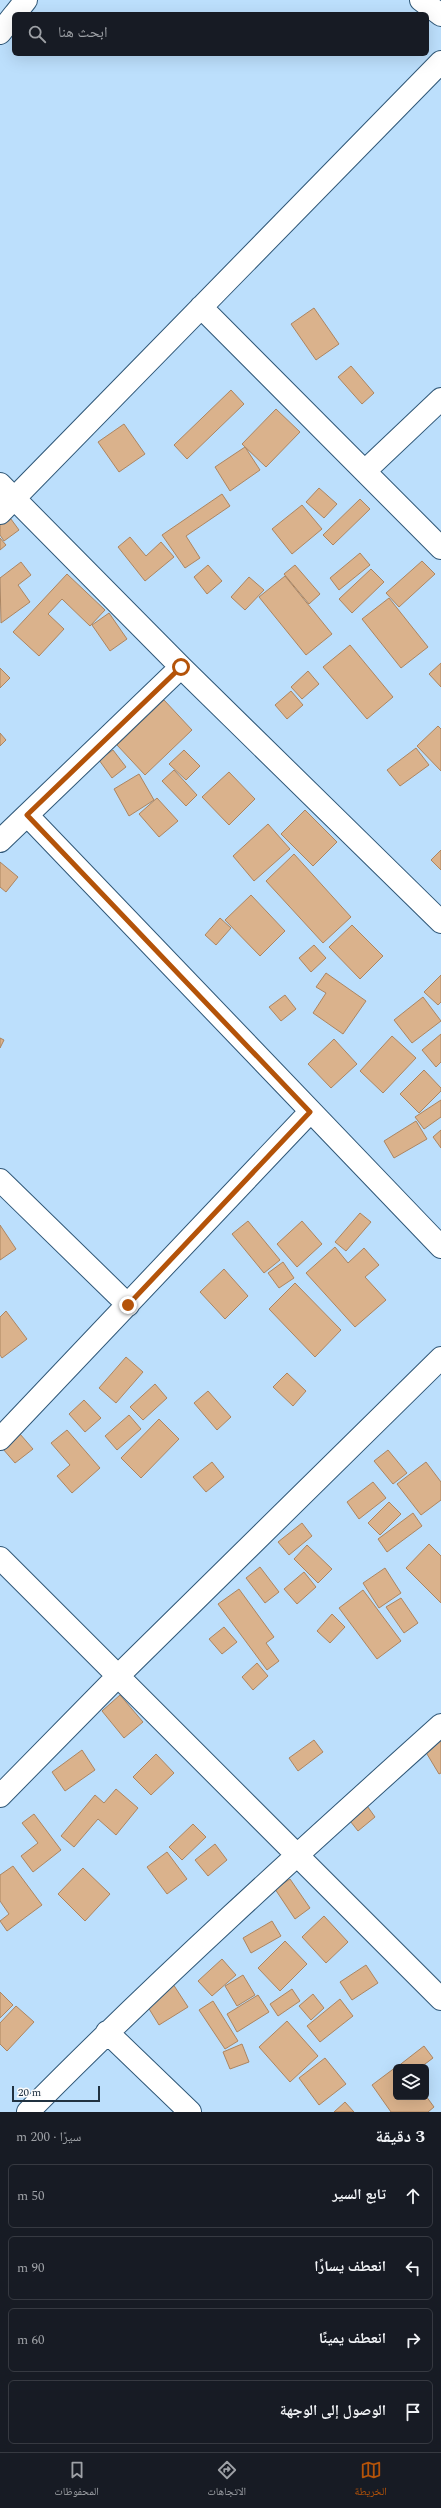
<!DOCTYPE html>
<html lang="ar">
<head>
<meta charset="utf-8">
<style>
	body { margin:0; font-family:Spectral,"Noto Naskh Arabic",serif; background:#20242c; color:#f1f3f6; direction:rtl }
	.controls { position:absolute; right:12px; bottom:12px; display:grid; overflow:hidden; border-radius:6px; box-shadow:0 4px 16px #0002 }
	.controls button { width:36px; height:36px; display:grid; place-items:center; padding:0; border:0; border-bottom:1px solid #363941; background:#171b24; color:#f1f3f6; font:20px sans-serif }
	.scale { position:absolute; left:12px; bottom:10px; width:88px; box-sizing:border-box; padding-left:4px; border:2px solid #203140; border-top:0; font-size:11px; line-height:14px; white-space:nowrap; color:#203140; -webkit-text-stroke:3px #fbfbfb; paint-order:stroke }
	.stop { position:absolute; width:12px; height:12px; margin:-9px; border:3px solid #b45309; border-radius:50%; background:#fff }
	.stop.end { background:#b45309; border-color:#fff; box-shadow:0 1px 4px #0008 }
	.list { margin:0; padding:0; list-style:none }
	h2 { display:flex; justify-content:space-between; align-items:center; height:52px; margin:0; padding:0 16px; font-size:17px }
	h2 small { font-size:13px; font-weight:400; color:#9ea1a6 }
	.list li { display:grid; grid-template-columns:26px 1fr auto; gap:12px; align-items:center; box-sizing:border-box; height:64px; margin:0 8px 8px; padding:0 8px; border:1px solid #363941; border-radius:6px }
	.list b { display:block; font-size:15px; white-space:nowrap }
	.list em { font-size:13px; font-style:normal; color:#9ea1a6 }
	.icon { flex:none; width:22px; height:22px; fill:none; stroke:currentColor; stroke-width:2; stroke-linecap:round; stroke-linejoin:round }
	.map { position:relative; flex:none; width:441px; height:2112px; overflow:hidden; direction:ltr }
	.search { position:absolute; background:#171b24; box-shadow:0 4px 16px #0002; left:12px; right:12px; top:12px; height:44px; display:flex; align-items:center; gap:10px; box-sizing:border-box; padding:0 14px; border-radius:6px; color:#9ea1a6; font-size:15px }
	.sheet { height:340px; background:#171b24 }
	nav { display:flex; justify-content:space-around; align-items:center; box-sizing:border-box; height:56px; border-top:1px solid #363941; background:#171b24; font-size:11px; color:#9ea1a6 }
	nav a { display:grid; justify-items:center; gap:2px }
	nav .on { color:#b45309 }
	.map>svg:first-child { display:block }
</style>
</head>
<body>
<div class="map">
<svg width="441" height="2112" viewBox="0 0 441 2112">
	<rect width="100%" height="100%" fill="#bcdffc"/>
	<path fill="#dab28c" stroke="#ac8561" d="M314 308 339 344 316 360 291 324Z
		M351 366 374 393 362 404 338 377Z
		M231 390 244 404 187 459 174 445Z
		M276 409 300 432 266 467 242 444Z
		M124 424 145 454 119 472 98 442Z
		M245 447 260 470 230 491 215 467Z
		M319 488 337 504 324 518 306 502Z
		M222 494 230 506 186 536 200 558 185 568 162 535Z
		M360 499 370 509 333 545 323 535Z
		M302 505 322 529 292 554 272 529Z
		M8 515 19 530 4 541 0 535V521Z
		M130 537 146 556 161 542 174 557 145 581 118 547Z
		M0 538 6 545 0 550Z
		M360 553 370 565 339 590 330 578Z
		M422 561 435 574 399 607 386 593Z
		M21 562 31 575 18 585 30 602 1 623 0 578Z
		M208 565 222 581 207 594 194 577Z
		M295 565 320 594 309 604 284 574Z
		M371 569 384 582 352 613 339 599Z
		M67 574 105 610 90 626 62 599 48 614 64 629 39 656 13 632Z
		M285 576 332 634 306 655 259 597Z
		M249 577 264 590 245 610 231 597Z
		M389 598 428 647 401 668 362 619Z
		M109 613 127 639 110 651 92 625Z
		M350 645 393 697 367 719 323 667Z
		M441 663V687L429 674Z
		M0 668 10 678 0 688Z
		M308 671 319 684 302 699 291 687Z
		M291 691 303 705 287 719 275 705Z
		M164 700 192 730 145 775 117 745Z
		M438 726 441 729V771L417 746Z
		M0 733 6 740 0 746Z
		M416 748 429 765 400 786 387 770Z
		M113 750 126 767 112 778 99 760Z
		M184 750 200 766 186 780 169 764Z
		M174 770 197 795 186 806 162 781Z
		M229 772 255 799 229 825 202 797Z
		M139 774 154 800 129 816 114 789Z
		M157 798 178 821 159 837 139 814Z
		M305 810 337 842 313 866 281 834Z
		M268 824 290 849 254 881 233 856Z
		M441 850V870L431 860Z
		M294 854 351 917 323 943 266 881Z
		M0 862 18 877 6 892 0 887Z
		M251 895 285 931 260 956 225 920Z
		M220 918 231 928 216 945 205 935Z
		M352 925 383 956 360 979 329 947Z
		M314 945 326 958 311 972 299 958Z
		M326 973 366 1001 343 1034 313 1013 326 993 316 987Z
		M441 975V1002L438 1005 424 992Z
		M285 995 296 1009 281 1021 269 1007Z
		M423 997 441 1021 412 1043 394 1020Z
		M441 1034V1062L436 1067 422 1050Z
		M392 1036 416 1058 383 1093 360 1071Z
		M0 1038 4 1040 0 1048Z
		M334 1039 357 1064 331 1088 308 1064Z
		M424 1070 441 1088V1091L419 1113 400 1094Z
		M441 1100V1117L424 1129 415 1117Z
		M416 1121 427 1139 394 1158 384 1141Z
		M441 1130V1148L433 1137Z
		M360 1213 371 1222 346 1251 335 1242Z
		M248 1221 280 1260 264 1273 232 1234Z
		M302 1221 322 1244 297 1267 277 1244Z
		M0 1225 16 1249 0 1260Z
		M335 1247 348 1263 364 1248 379 1265 365 1277 386 1300 355 1327 306 1273Z
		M283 1262 294 1278 279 1288 268 1273Z
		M224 1269 248 1296 225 1319 200 1292Z
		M295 1283 341 1330 315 1357 269 1309Z
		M6 1311 27 1339 2 1358 0 1355V1317Z
		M126 1357 143 1372 116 1403 99 1388Z
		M287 1373 306 1391 293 1406 273 1387Z
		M155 1384 167 1398 143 1420 130 1407Z
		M208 1391 231 1417 217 1430 194 1403Z
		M84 1400 101 1418 85 1432 69 1414Z
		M129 1415 141 1429 117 1450 105 1436Z
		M159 1419 179 1439 141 1478 121 1458Z
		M67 1430 100 1468 72 1493 57 1476 70 1465 51 1443Z
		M20 1434 33 1449 15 1463 3 1449Z
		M388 1450 407 1473 393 1484 374 1461Z
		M212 1462 224 1477 206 1492 193 1477Z
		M426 1462 441 1482V1500L421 1515 397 1484Z
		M373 1482 386 1498 359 1519 347 1502Z
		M389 1502 401 1514 380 1535 368 1523Z
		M413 1513 422 1526 387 1552 378 1539Z
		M302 1523 312 1536 289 1555 278 1542Z
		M429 1544 441 1556V1603L406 1568Z
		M307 1545 332 1569 318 1583 294 1559Z
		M260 1567 279 1592 265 1603 246 1578Z
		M385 1568 401 1593 379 1608 363 1583Z
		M304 1572 316 1587 297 1604 284 1589Z
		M239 1589 274 1637 266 1643 279 1661 267 1670 218 1604Z
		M363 1590 401 1641 377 1659 339 1608Z
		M401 1598 418 1623 404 1633 386 1607Z
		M332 1614 345 1627 330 1643 317 1631Z
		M224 1627 237 1642 222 1654 209 1639Z
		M257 1663 268 1676 253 1690 242 1677Z
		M120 1695 143 1722 124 1738 102 1711Z
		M441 1732V1773L439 1774 421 1744Z
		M314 1740 323 1752 298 1771 289 1758Z
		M82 1750 95 1770 65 1791 52 1772Z
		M156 1754 174 1773 151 1795 133 1777Z
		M116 1789 138 1808 116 1835 98 1819 74 1847 61 1836 95 1795 104 1803Z
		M365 1803 375 1817 358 1831 347 1817Z
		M34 1814 61 1850 33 1872 21 1856 38 1843 22 1823Z
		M193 1824 206 1837 182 1860 169 1847Z
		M215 1844 227 1860 208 1876 195 1860Z
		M167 1852 187 1879 167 1894 147 1867Z
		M13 1866 42 1905 7 1931 0 1921 9 1914 0 1901V1875Z
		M83 1868 110 1894 85 1921 58 1894Z
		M290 1879 310 1908 295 1919 275 1889Z
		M324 1916 348 1942 326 1963 302 1937Z
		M272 1921 281 1936 251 1953 243 1938Z
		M285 1941 307 1964 280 1991 258 1968Z
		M222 1959 236 1975 212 1996 198 1981Z
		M366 1965 378 1983 352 2000 340 1982Z
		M243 1975 255 1995 237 2006 225 1986Z
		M171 1981 188 2007 159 2025 143 1999Z
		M292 1989 300 2001 278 2016 270 2004Z
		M0 1992 13 2005 0 2018Z
		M313 1994 324 2008 311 2020 299 2006Z
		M258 1995 269 2012 237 2032 227 2014Z
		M340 1999 353 2016 320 2042 307 2026Z
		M213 2001 238 2041 225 2049 199 2010Z
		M16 2006 34 2022 7 2051 0 2044V2023Z
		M287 2021 318 2056 290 2082 259 2047Z
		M242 2044 249 2062 230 2069 223 2052Z
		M424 2046 433 2058 421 2067H397Z
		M325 2058 346 2084 319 2105 299 2078Z
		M396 2067V2097L426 2096 434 2107 428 2112H391L372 2085Z
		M345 2102 354 2112H334Z"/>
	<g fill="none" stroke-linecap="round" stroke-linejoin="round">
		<defs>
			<path id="minor" d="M421 0 441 15
				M15 14 26 0
				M0 33 14 15
				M201 307 441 548
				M365 471 441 399
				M0 484 181 667 441 922
				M0 513 441 62
				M27 815 441 1247
				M0 841 181 667
				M0 1180 128 1305
				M0 1439 310 1112
				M0 1558 441 1999
				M0 1796 118 1676 441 1358
				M107 2032 190 2112
				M28 2112C161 1977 301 1851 441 1725"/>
		</defs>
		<use href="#minor" stroke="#2f5777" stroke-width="24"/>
		<use href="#minor" stroke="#fff" stroke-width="22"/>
	</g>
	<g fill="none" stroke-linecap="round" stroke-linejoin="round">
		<path stroke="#b45309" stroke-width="5" d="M128 1305 310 1112 27 815 181 667"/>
	</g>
</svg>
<div class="controls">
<button><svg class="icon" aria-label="layers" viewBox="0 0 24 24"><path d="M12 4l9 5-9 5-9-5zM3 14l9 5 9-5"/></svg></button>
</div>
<div class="scale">20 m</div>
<div class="stop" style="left:181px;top:667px"></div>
<div class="stop end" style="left:128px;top:1305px"></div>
<div class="search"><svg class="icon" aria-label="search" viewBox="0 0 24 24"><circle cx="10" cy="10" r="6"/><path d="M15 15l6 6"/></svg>ابحث هنا</div>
</div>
<section class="sheet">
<h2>3 دقيقة<small>سيرًا · 200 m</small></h2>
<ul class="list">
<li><svg class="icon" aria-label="ahead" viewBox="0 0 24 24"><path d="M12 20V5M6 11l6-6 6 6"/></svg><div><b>تابع السير</b></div><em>50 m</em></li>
<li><svg class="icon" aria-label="left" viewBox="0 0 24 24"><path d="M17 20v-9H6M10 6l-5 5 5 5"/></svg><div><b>انعطف يسارًا</b></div><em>90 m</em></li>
<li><svg class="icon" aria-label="right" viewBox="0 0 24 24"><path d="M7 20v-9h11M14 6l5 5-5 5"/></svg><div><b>انعطف يمينًا</b></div><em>60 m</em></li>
<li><svg class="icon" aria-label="arrive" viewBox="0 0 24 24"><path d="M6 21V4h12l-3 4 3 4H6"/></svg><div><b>الوصول إلى الوجهة</b></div></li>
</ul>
</section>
<nav>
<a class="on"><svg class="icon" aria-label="map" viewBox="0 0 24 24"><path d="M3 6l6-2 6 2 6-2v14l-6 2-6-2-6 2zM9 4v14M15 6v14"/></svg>الخريطة</a>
<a><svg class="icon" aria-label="directions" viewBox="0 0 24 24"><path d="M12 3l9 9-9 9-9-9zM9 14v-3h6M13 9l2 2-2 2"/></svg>الاتجاهات</a>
<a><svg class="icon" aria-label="saved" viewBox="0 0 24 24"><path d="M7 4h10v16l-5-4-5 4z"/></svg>المحفوظات</a>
</nav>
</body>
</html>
